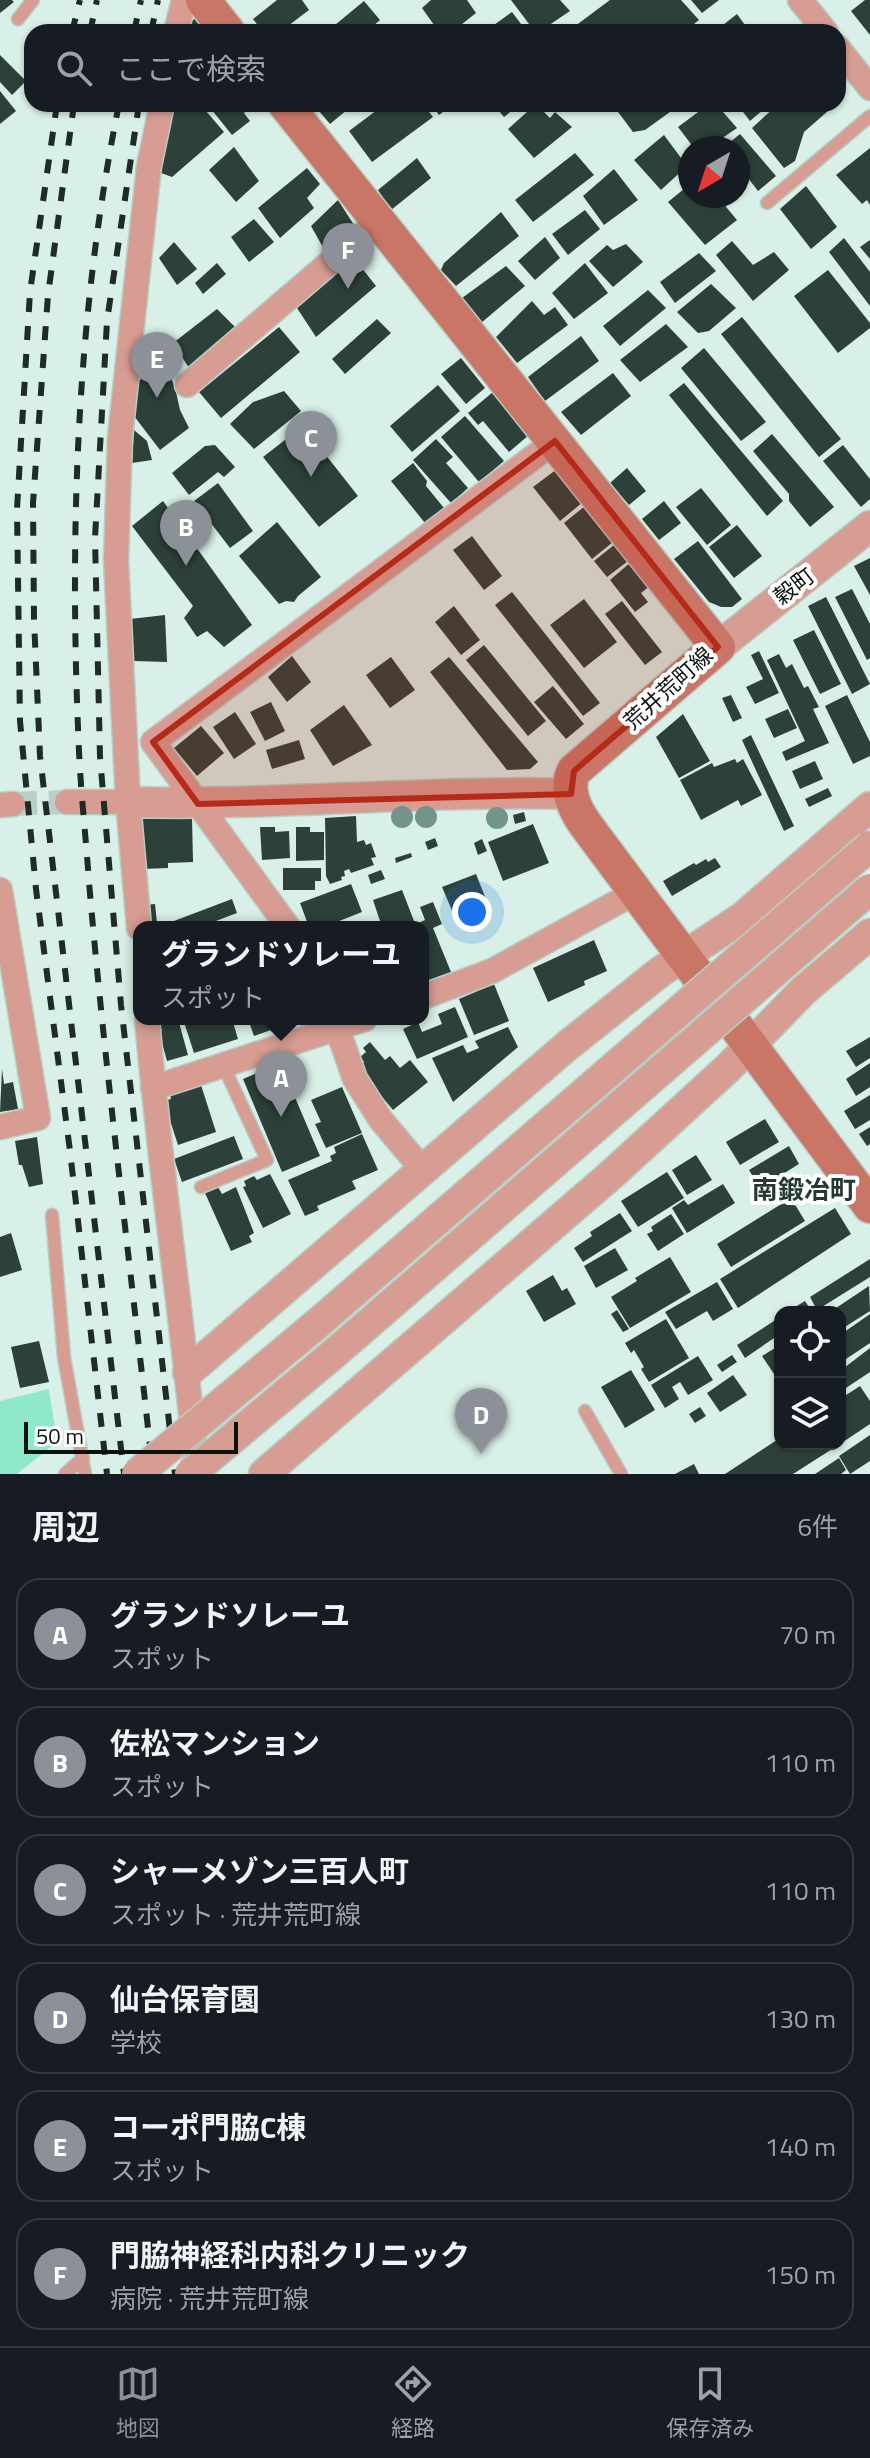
<!DOCTYPE html>
<html lang="ja">
<head>
<meta charset="utf-8">
<style>
	body { margin:0; font-family:"Titillium Web","Noto Sans JP",sans-serif; background:#20242c; color:#f1f3f6 }
	.controls { position:absolute; right:24px; bottom:24px; display:grid; overflow:hidden; border-radius:16px; box-shadow:0 2px 6px #0004 }
	.controls button { width:72px; height:72px; display:grid; place-items:center; padding:0; border:0; border-bottom:2px solid #363941; background:#171b24; color:#f1f3f6; font:40px sans-serif }
	.compass { position:absolute; left:678px; top:136px; width:72px; height:72px; border-radius:50%; background:#171b24; box-shadow:0 2px 6px #0004; rotate:219deg }
	.scale { position:absolute; left:24px; bottom:20px; width:214px; box-sizing:border-box; padding-left:8px; border:4px solid #0a1310; border-top:0; font-size:22px; line-height:28px; white-space:nowrap; color:#0a1310; -webkit-text-stroke:6px #fff; paint-order:stroke }
	.you { position:absolute; left:472px; top:912px; width:28px; height:28px; margin:-20px; border:6px solid #fff; border-radius:50%; background:#1a73e8; box-shadow:0 0 0 12px #1a73e833 }
	.badge { display:grid; place-items:center; width:52px; height:52px; border-radius:50%; background:#8c9099; color:#fff; font-size:26px; font-weight:700 }
	.pin { position:absolute; translate:-50% -66px; filter:drop-shadow(0 2px 4px #0008) }
	.pin::after { content:''; position:absolute; top:42px; width:28px; height:24px; background:inherit; clip-path:polygon(0 0,100% 0,50% 100%) }
	.popup { position:absolute; left:133px; top:921px; width:296px; height:104px; box-sizing:border-box; display:grid; place-content:center; border-radius:16px; background:#171b24; filter:drop-shadow(0 2px 6px #0005); font-size:26px; white-space:nowrap; color:#9ea1a6 }
	.popup b { font-size:30px; color:#f1f3f6 }
	.popup::after { content:''; position:absolute; left:50%; top:100%; margin-left:-16px; border:16px solid transparent; border-top-color:#171b24 }
	.list { margin:0; padding:0; list-style:none }
	h2 { display:flex; justify-content:space-between; align-items:center; height:104px; margin:0; padding:0 32px; font-size:34px }
	h2 small { font-size:26px; font-weight:400; color:#9ea1a6 }
	.list li { display:grid; grid-template-columns:52px 1fr auto; gap:24px; align-items:center; box-sizing:border-box; height:112px; margin:0 16px 16px; padding:0 16px; border:2px solid #363941; border-radius:24px }
	.list b { display:block; font-size:30px; white-space:nowrap }
	.list p { margin:0; font-size:26px; white-space:nowrap; color:#9ea1a6 }
	.list em { font-size:26px; font-style:normal; color:#9ea1a6 }
	.icon { flex:none; width:44px; height:44px; fill:none; stroke:currentColor; stroke-width:2; stroke-linecap:round; stroke-linejoin:round }
	.map { position:relative; flex:none; width:870px; height:1474px; overflow:hidden }
	.search { position:absolute; background:#171b24; box-shadow:0 2px 6px #0004; left:24px; right:24px; top:24px; height:88px; display:flex; align-items:center; gap:20px; box-sizing:border-box; padding:0 28px; border-radius:24px; color:#9ea1a6; font-size:30px }
	.sheet { height:872px; background:#171b24 }
	nav { display:flex; justify-content:space-around; align-items:center; box-sizing:border-box; height:112px; border-top:2px solid #363941; background:#171b24; font-size:22px; color:#9ea1a6 }
	nav a { display:grid; justify-items:center; gap:4px }
	nav .on { color:#8c9099 }
	.map>svg:first-child { display:block }
</style>
</head>
<body>
<div class="map">
<svg width="870" height="1474" viewBox="0 0 870 1474">
	<rect width="100%" height="100%" fill="#d8f0e7"/>
	<path fill="#90e8cc" d="M49 1389 57 1442 17 1474H0V1401Z"/>
	<path fill="#2d413a" d="M0 0H12L14 2 0 13Z
		M277 0H302L309 10 280 32H263L253 19Z
		M431 0H467L476 13 452 32H439L422 8Z
		M511 0H560L570 11 539 32H535Z
		M610 0H681L699 20 684 32H567Z
		M691 0H719L702 13Z
		M865 0H870V35L851 11Z
		M364 1 380 20 366 32H342L335 25Z
		M512 12 527 32H484Z
		M737 14 750 32H714Z
		M198 16 211 32H186L187 25Z
		M0 55 26 81 12 95 0 82Z
		M0 91 16 111 0 124Z
		M171 104H200L224 132 172 177 161 173Z
		M207 104H253L244 113 250 121 232 135Z
		M313 104H354L330 124Z
		M385 104H423L433 117 372 162 349 131Z
		M431 104H453L439 115Z
		M493 104H520L504 117Z
		M536 104 550 118 555 112 572 127 534 158 508 129Z
		M612 104H681L645 130 633 132Z
		M709 104H716L737 128 708 148H694L678 127Z
		M737 104H770L750 121Z
		M778 104H836L804 132 795 161 784 168 752 128Z
		M740 134 776 176 758 191 738 165V148H723Z
		M664 135 687 166 661 190 634 160Z
		M234 147 259 181 236 202 209 170Z
		M870 148V205L867 200 862 204 836 175Z
		M575 153 594 175 533 222 515 200Z
		M417 158 431 178 391 210 378 190Z
		M307 168 320 184 307 198 314 208 280 238 258 208Z
		M614 169 638 200 604 225 583 196Z
		M690 184V196H717L737 220 705 245 668 202Z
		M806 186 837 227 811 249 780 209Z
		M338 200 354 225 325 251 311 226Z
		M585 210 600 229 568 255 552 234Z
		M501 212 519 236 456 286 441 270 444 263Z
		M254 219 274 242 249 262 231 237Z
		M545 237 560 258 535 280 518 261Z
		M844 238 870 272V306L829 252Z
		M870 240V259L860 247Z
		M732 241 753 265 774 252 789 270 753 301 716 255Z
		M174 242 197 269 177 285 159 258Z
		M626 244 643 262 613 287 589 261 607 245 613 250Z
		M699 253 716 271 675 303 660 282Z
		M354 258 376 286 316 337 297 308Z
		M217 263 226 274 203 294 195 283Z
		M585 263 608 293 574 319 552 293Z
		M506 266 525 286 481 323 462 298Z
		M828 270 870 323V328L838 353 794 296Z
		M711 284 736 308 709 331 698 333 677 312Z
		M648 290 666 308 620 346 603 326Z
		M532 301 544 315 555 307 568 325 517 363 496 337Z
		M217 309 235 327 189 368 173 343Z
		M742 317 841 439 819 457 721 334Z
		M377 319 391 333 345 374 332 359Z
		M666 324 688 347 640 382 620 360Z
		M279 327 300 352 221 418 199 392Z
		M581 336 599 361 545 401 528 377Z
		M704 348 766 422 741 441 681 368Z
		M461 358 485 388 466 404 441 374Z
		M163 362 175 387 180 410 189 428 160 450 134 416 136 383Z
		M613 373 631 396 581 435 561 412Z
		M684 383 783 501 767 516 669 395Z
		M438 385 460 411 412 452 390 426Z
		M284 391 301 411 254 449 230 424 253 402Z
		M493 392 529 435 509 452 483 421 478 425 468 413Z
		M465 416 504 461 479 482 441 437Z
		M303 426 358 496 319 527 263 457Z
		M134 430 147 441 152 460 132 463Z
		M772 434 834 507 810 527 789 501V494L753 451Z
		M436 439 453 457 446 463 468 488 451 503 413 460Z
		M215 445 235 467 224 477 218 472 189 495 172 473 205 446Z
		M843 445 870 479V499L861 507 823 461Z
		M413 463 427 481 426 486 444 508 425 523 391 481Z
		M627 468 646 491 629 505 610 483Z
		M557 469 583 502 560 521 533 487Z
		M218 483 253 531 230 548 194 501Z
		M701 488 731 525 707 545 676 507Z
		M163 501 252 625 224 647 207 631 197 637 184 618 193 606 132 526Z
		M664 501 681 523 659 540 642 519Z
		M585 506 613 542 592 559 564 523Z
		M277 522 321 577 298 596 294 602 286 601 279 604 239 556Z
		M737 525 762 556 734 578 709 547Z
		M472 536 502 576 484 590 453 550Z
		M619 541 632 558 607 577 594 561Z
		M698 541 742 599 732 607H721L709 602 674 559Z
		M870 558V595L854 566Z
		M631 562 650 586 641 593 648 602 635 612 610 580Z
		M852 589 870 624V658L867 660 835 597Z
		M512 592 600 703 583 716 495 605Z
		M826 597 870 684 852 694 808 606Z
		M584 599 617 642 584 668 550 625Z
		M622 601 662 652 645 665 605 614Z
		M454 606 480 640 461 655 435 622Z
		M165 615 167 662 134 661 130 619Z
		M814 630 841 684 820 694 793 640Z
		M484 645 546 721 528 736 466 660Z
		M759 651 779 693 755 704 746 687 763 679 751 655Z
		M779 654 786 668 792 664 804 688 808 686 819 707 813 709 829 743 786 761 782 752 805 741 767 660Z
		M292 656 311 682 287 702 268 677Z
		M391 657 415 690 390 708 366 675Z
		M449 657 538 762 530 769 507 770 430 672Z
		M553 686 584 724 566 739 534 702Z
		M731 695 742 718 733 722 722 698Z
		M847 695 870 742V756L853 764 825 706Z
		M271 702 285 731 265 741 250 712Z
		M344 705 372 745 333 766 310 730Z
		M788 709 797 728 774 738 765 719Z
		M235 712 256 744 234 759 213 727Z
		M683 714 710 761 679 778 656 737Z
		M201 726 224 753 197 776 174 748Z
		M751 735 794 826 784 831 742 740Z
		M299 740 305 759 272 769 266 750Z
		M735 759 737 763 743 759 762 795 741 806 738 800 701 820 680 780 712 763 714 767Z
		M815 761 823 779 800 789 792 771Z
		M828 788 832 796 809 807 805 799Z
		M524 812 526 821 515 824 513 815Z
		M356 816 357 842 364 840 366 845 371 843 376 857 371 858 374 865 351 873 349 869 344 871 345 876 341 877 342 880 330 884 326 876 325 818Z
		M192 818 193 862 168 863V868L142 869 141 819Z
		M533 824 549 863 503 881 488 842Z
		M260 827H275V832L289 831 290 858 262 860Z
		M296 827H310V832H324V860L296 861Z
		M435 838 438 846 428 850 425 842Z
		M482 839 487 851 478 855 474 843Z
		M411 853 412 857 396 863 395 858Z
		M715 858 721 867 672 896 663 881 694 863 696 865 706 859 708 862Z
		M283 868H321V881H315V890H283Z
		M381 870 385 879 371 884 368 875Z
		M476 874 492 914 459 927 442 887Z
		M351 884 362 912 324 927H309L300 903Z
		M402 890 414 921 398 927H379L377 922 380 921 373 900Z
		M232 899 237 913 200 927H158Z
		M433 902 442 924 433 928 451 972 423 982V927H409L425 920 420 907Z
		M155 904 157 923 146 925 143 905Z
		M594 940 607 971 584 981 585 985 548 1002 533 968Z
		M494 984 509 1021 474 1035 459 999Z
		M455 1007 468 1037 417 1059 403 1029 418 1022 422 1032 442 1024 438 1014Z
		M158 1019H178L188 1055 167 1061 159 1032 162 1031Z
		M183 1019H232L238 1039 194 1053Z
		M248 1019H302L254 1036Z
		M508 1027 518 1047 453 1102 432 1058 463 1045 467 1053 479 1048 475 1041Z
		M870 1037V1058L856 1067 846 1051Z
		M370 1042 385 1060 390 1056 400 1068 410 1060 428 1082 393 1110 357 1067 364 1062 360 1057 366 1052 363 1048Z
		M870 1063V1087L856 1096 846 1079Z
		M282 1067 320 1156 282 1172 243 1079 267 1069 268 1073Z
		M2 1069 4 1084 13 1082 18 1109 0 1112Z
		M201 1085 216 1132 178 1145 167 1111 169 1110 166 1100 171 1099 170 1095Z
		M342 1087 362 1133 326 1148 315 1124 321 1122 311 1100Z
		M870 1095V1120L855 1129 844 1111Z
		M765 1119 779 1142 740 1165 726 1142Z
		M870 1127V1144L867 1146 859 1134Z
		M362 1134 378 1170 352 1181 356 1189 317 1206 319 1210 305 1216 288 1180 332 1161 330 1156 336 1153 334 1147Z
		M234 1136 243 1159 182 1182 174 1159Z
		M37 1137 43 1184 29 1187 22 1165H19L15 1141Z
		M789 1146 799 1164 760 1188 749 1170Z
		M696 1155 712 1180 687 1195 672 1170Z
		M667 1172 684 1198 638 1227 621 1201Z
		M270 1174 291 1214 263 1228 243 1187 246 1186 244 1181 254 1176 257 1180Z
		M723 1184 735 1203 687 1233 672 1208 684 1200 688 1205Z
		M218 1187 222 1194 236 1187 254 1233 249 1236 252 1242 231 1251 205 1193Z
		M791 1198 805 1221 731 1267 717 1244Z
		M835 1208 851 1234 738 1308 720 1279Z
		M620 1213 632 1231 583 1262 574 1248 592 1236 590 1232Z
		M671 1214 684 1234 658 1251 647 1234 653 1231 651 1227Z
		M11 1233 22 1270 0 1277V1237Z
		M615 1248 628 1270 596 1288 584 1266Z
		M670 1257 691 1292 630 1328 611 1297 637 1281 635 1278Z
		M870 1259V1277L817 1310 810 1297Z
		M553 1275 562 1291 567 1288 576 1304 544 1322 526 1291Z
		M717 1282 733 1309 713 1321 707 1311 676 1329 665 1312Z
		M869 1286 870 1311 840 1330V1312H830Z
		M805 1301 812 1312H787Z
		M617 1310 629 1329 623 1332 611 1314Z
		M870 1314V1343L840 1363V1335Z
		M780 1317V1334L745 1358 737 1345Z
		M666 1319 689 1358 649 1382 641 1369 644 1367 634 1350 631 1353 625 1343Z
		M39 1341 49 1382 20 1388 11 1347Z
		M780 1345V1370L774 1374 762 1356Z
		M870 1348V1372L840 1392V1371Z
		M732 1355 737 1362 722 1372 717 1365Z
		M698 1356 713 1380 688 1395 680 1382 672 1387 679 1399 665 1408 651 1385Z
		M631 1370 655 1410 625 1428 601 1387Z
		M733 1375 747 1395 720 1412 707 1393Z
		M860 1386 870 1401V1424L840 1444V1399Z
		M700 1407 706 1416 695 1423 689 1414Z
		M870 1435V1461L850 1474 839 1456Z
		M780 1438V1444H840L793 1474H725Z
		M839 1458 846 1470 841 1474H815Z
		M694 1464 699 1474H675Z"/>
	<g fill="none" stroke-linecap="round" stroke-linejoin="round">
		<path stroke="#b9cfc7" stroke-width="24" stroke-dasharray="24 12" stroke-linecap="butt" d="M13 804 67 802"/>
		<defs>
			<path id="service" d="M18 19 33 0
				M767 203 870 116
				M201 1187 267 1160 223 1065
				M52 1215 64 1357 85 1474
				M585 1411 621 1474
				M65 1474 83 1458"/>
			<path id="minor" d="M800 0 826 32
				M176 32 184 0
				M838 48 870 88
				M187 385 377 222
				M67 802H128
				M0 805 13 804
				M0 890 38 1118 0 1127
				M288 927 153 742 555 441
				M139 928 128 802 116 560 120 437 149 166 162 104
				M423 997 492 971 636 892
				M147 1019C160 1171 183 1322 197 1474
				M337 1028 355 1079 381 1120 423 1170
				M153 1088 365 1019"/>
			<path id="tertiary" d="M718 647 870 526
				M128 802C276 806 423 790 571 794
				M188 1372 567 1046 660 972 743 917 870 807
				M227 1399 318 1323
				M246 1427 337 1351
				M264 1474 611 1175 729 1067 803 991 870 934"/>
			<path id="secondary" d="M203 0 228 32
				M285 104 718 647 574 771C564 791 576 812 588 828L870 1206"/>
		</defs>
		<use href="#service" stroke="#b7cdc5" stroke-width="15"/>
		<use href="#minor" stroke="#b7cdc5" stroke-width="27"/>
		<use href="#tertiary" stroke="#b7cdc5" stroke-width="33"/>
		<use href="#secondary" stroke="#b7cdc5" stroke-width="37"/>
		<use href="#service" stroke="#d79d92" stroke-width="12"/>
		<use href="#minor" stroke="#d79d92" stroke-width="24"/>
		<use href="#tertiary" stroke="#d79d92" stroke-width="30"/>
		<use href="#secondary" stroke="#ca7667" stroke-width="34"/>
		<path stroke="#202b27" stroke-width="6" stroke-dasharray="14 14" stroke-linecap="butt" d="M72 32 80 0
			M90 32 97 0
			M134 32 141 0
			M151 32 158 0
			M57 104 30 292 17 509 20 721 36 889 70 1151 107 1474
			M74 104 48 295 33 503 34 619 40 756 124 1474
			M119 104C76 316 69 536 79 751 81 795 86 839 89 882 106 1080 132 1277 153 1474
			M139 104 107 321 95 538 100 757 121 1005 175 1474"/>
		<defs>
			<path id="tertiary-bridge" d="M318 1323 870 846
				M337 1351 870 889
				M137 1474 227 1399
				M190 1474 246 1427"/>
		</defs>
		<use href="#tertiary-bridge" stroke="#b7cdc5" stroke-width="33" stroke-linecap="butt"/>
		<use href="#tertiary-bridge" stroke="#d79d92" stroke-width="30"/>
	</g>
	<g fill="#72948a">
		<circle cx="402" cy="817" r="11"/>
		<circle cx="426" cy="817" r="11"/>
		<circle cx="497" cy="818" r="11"/>
	</g>
	<path fill="#b72a18" fill-opacity="0.2" stroke="#b72a18" stroke-width="6" stroke-linejoin="round" d="M555 441 718 647 574 771 571 794 198 804 153 742Z"/>
	<g text-anchor="middle" dominant-baseline="central" stroke-width="8" stroke-linejoin="round" paint-order="stroke">
		<g font-size="22" fill="#0a1310" stroke="#fff">
			<text transform="translate(794 586) rotate(-38)">穀町</text>
			<text transform="translate(668 688) rotate(-42)">荒井荒町線</text>
		</g>
		<g font-size="26" font-weight="bold" fill="#253932" stroke="#fff">
			<text x="804" y="1189">南鍛冶町</text>
		</g>
	</g>
</svg>
<div class="controls">
<button><svg class="icon" aria-label="locate" viewBox="0 0 24 24"><circle cx="12" cy="12" r="6"/><path d="M12 2v4M12 18v4M2 12h4M18 12h4"/></svg></button>
<button><svg class="icon" aria-label="layers" viewBox="0 0 24 24"><path d="M12 4l9 5-9 5-9-5zM3 14l9 5 9-5"/></svg></button>
</div>
<svg class="compass" viewBox="-18 -18 36 36"><path d="M0-13l5 13h-10z" fill="#e53935"/><path d="M0 13l5-13h-10z" fill="#9ea1a6"/></svg>
<div class="scale">50 m</div>
<div class="you"></div>
<div class="pin badge" style="left:281px;top:1117px">A</div>
<div class="popup"><b>グランドソレーユ</b>スポット</div>
<div class="pin badge" style="left:186px;top:566px">B</div>
<div class="pin badge" style="left:311px;top:477px">C</div>
<div class="pin badge" style="left:481px;top:1454px">D</div>
<div class="pin badge" style="left:157px;top:398px">E</div>
<div class="pin badge" style="left:348px;top:289px">F</div>
<div class="search"><svg class="icon" aria-label="search" viewBox="0 0 24 24"><circle cx="10" cy="10" r="6"/><path d="M15 15l6 6"/></svg>ここで検索</div>
</div>
<section class="sheet">
<h2>周辺<small>6件</small></h2>
<ul class="list">
<li><span class="badge">A</span><div><b>グランドソレーユ</b><p>スポット</p></div><em>70 m</em></li>
<li><span class="badge">B</span><div><b>佐松マンション</b><p>スポット</p></div><em>110 m</em></li>
<li><span class="badge">C</span><div><b>シャーメゾン三百人町</b><p>スポット · 荒井荒町線</p></div><em>110 m</em></li>
<li><span class="badge">D</span><div><b>仙台保育園</b><p>学校</p></div><em>130 m</em></li>
<li><span class="badge">E</span><div><b>コーポ門脇C棟</b><p>スポット</p></div><em>140 m</em></li>
<li><span class="badge">F</span><div><b>門脇神経科内科クリニック</b><p>病院 · 荒井荒町線</p></div><em>150 m</em></li>
</ul>
</section>
<nav>
<a class="on"><svg class="icon" aria-label="map" viewBox="0 0 24 24"><path d="M3 6l6-2 6 2 6-2v14l-6 2-6-2-6 2zM9 4v14M15 6v14"/></svg>地図</a>
<a><svg class="icon" aria-label="directions" viewBox="0 0 24 24"><path d="M12 3l9 9-9 9-9-9zM9 14v-3h6M13 9l2 2-2 2"/></svg>経路</a>
<a><svg class="icon" aria-label="saved" viewBox="0 0 24 24"><path d="M7 4h10v16l-5-4-5 4z"/></svg>保存済み</a>
</nav>
</body>
</html>
